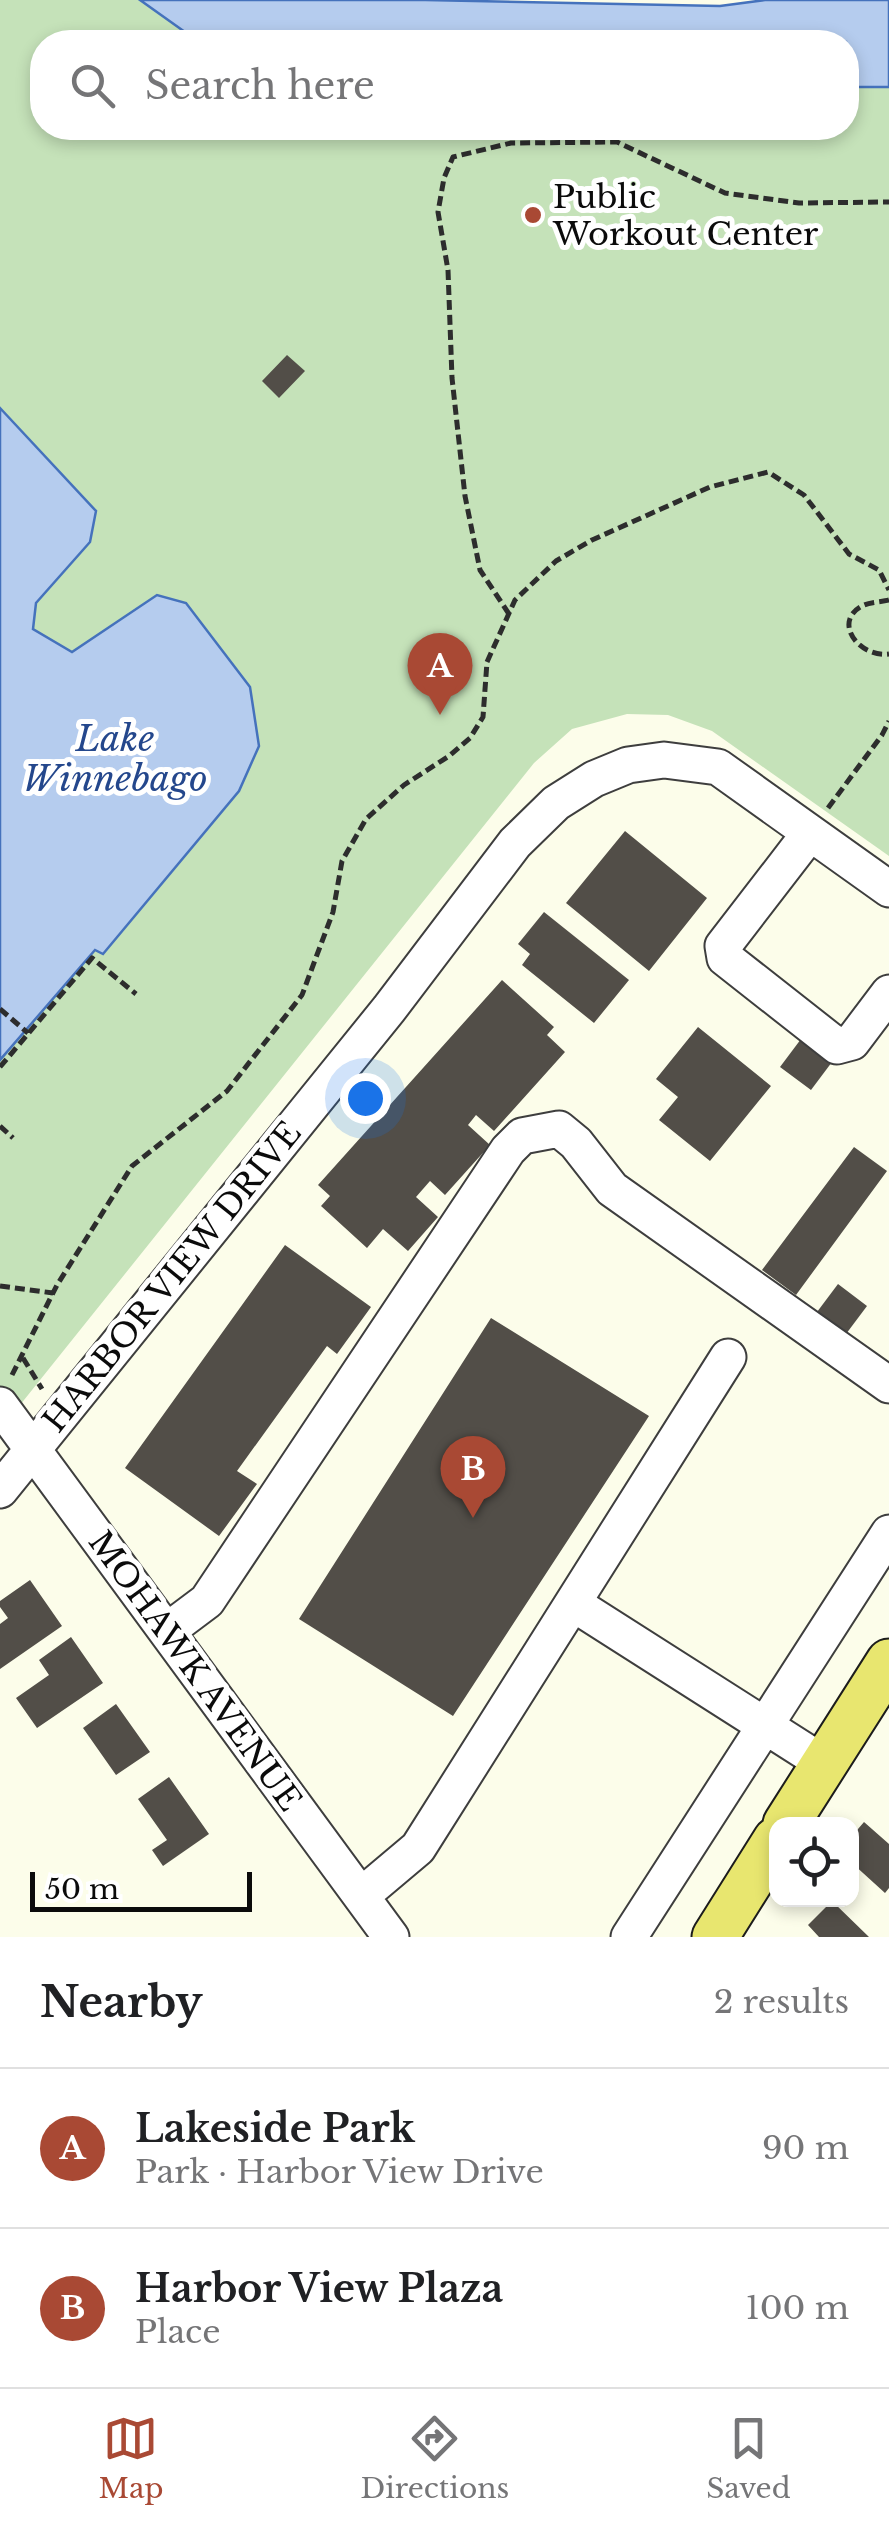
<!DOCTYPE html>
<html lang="en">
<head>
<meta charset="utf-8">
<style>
	body { margin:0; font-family:"Libre Baskerville",serif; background:#f2f2f2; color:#202124 }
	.controls { position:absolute; right:30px; bottom:30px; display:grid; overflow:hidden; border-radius:20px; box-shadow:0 5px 15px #0003 }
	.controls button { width:90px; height:90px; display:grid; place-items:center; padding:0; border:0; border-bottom:2px solid #e0e0e0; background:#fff; color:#202124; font:50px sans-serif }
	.scale { position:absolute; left:30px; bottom:25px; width:222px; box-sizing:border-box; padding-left:10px; border:5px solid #0b0b0b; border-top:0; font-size:28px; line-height:35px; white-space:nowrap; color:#0b0b0b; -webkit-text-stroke:8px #fff; paint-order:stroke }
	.you { position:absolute; left:365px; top:1098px; width:35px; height:35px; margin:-25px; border:8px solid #fff; border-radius:50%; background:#1a73e8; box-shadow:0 0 0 15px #1a73e833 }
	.badge { display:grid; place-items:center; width:65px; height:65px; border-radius:50%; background:#a94934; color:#fff; font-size:32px; font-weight:700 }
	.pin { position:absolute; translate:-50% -82px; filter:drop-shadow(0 2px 5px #0008) }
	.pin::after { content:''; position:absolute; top:52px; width:35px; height:30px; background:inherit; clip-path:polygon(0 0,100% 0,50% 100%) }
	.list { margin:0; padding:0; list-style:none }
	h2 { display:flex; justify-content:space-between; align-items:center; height:130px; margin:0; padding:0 40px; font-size:42px }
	h2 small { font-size:32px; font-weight:400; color:#757577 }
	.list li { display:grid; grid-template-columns:65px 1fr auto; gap:30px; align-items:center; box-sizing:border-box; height:160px; padding:0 40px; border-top:2px solid #e0e0e0 }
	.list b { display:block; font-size:38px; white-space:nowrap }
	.list p { margin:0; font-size:32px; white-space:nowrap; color:#757577 }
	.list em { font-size:32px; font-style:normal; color:#757577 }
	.icon { flex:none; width:55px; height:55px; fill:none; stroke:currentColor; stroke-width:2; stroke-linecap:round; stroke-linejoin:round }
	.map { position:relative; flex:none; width:889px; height:1937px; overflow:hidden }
	.search { position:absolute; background:#fff; box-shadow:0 5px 15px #0003; left:30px; right:30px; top:30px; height:110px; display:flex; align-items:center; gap:25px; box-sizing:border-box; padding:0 35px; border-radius:40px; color:#757577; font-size:38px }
	.sheet { height:450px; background:#fff }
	nav { display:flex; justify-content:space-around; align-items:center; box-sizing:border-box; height:140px; border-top:2px solid #e0e0e0; background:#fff; font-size:28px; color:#757577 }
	nav a { display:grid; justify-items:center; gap:5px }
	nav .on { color:#a94934 }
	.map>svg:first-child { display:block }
</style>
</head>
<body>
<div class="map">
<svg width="889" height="1937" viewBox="0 0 889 1937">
	<rect width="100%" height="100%" fill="#fcfdea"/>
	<path fill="#c5e2b9" d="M0 0H140L199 42H42V128H846L847 87H889V856L712 731 668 715 627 714 572 729 534 763 0 1430V1060L95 950 104 953 239 791 258 746 157 595 72 652 33 629 36 603 90 542 96 512 0 408Z"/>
	<path fill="#b5ccee" stroke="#4572bc" stroke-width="2.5" d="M140 0H425L720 6 765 0H889V87H847L846 42H199Z
		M0 408 96 511 90 542 36 603 33 629 72 652 157 595 186 603 250 687 259 746 239 791 103 954 95 950 0 1060Z"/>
	<path fill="#524e48" d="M287 355 305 371 279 398 262 381Z
		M625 831 707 898 649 971 566 903Z
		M544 912 629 980 594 1023 522 965 530 954 518 944Z
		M502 980 554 1027 547 1035 565 1052 494 1131 476 1115 468 1125 490 1145 445 1195 430 1181 416 1197 438 1217 408 1251 383 1229 367 1248 321 1206 330 1196 318 1185Z
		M698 1027 771 1086 710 1161 659 1120 678 1097 656 1079Z
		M804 1035 835 1058 811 1090 780 1067Z
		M854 1147 887 1171 796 1295 762 1270Z
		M285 1245 371 1307 337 1354 327 1346 237 1471 257 1484 219 1536 125 1468Z
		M838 1284 867 1306 846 1334 817 1312Z
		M491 1318 649 1416 453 1716 299 1619Z
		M30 1580 62 1626 0 1669V1624L8 1618 0 1607V1601Z
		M71 1637 103 1683 37 1728 16 1698 49 1675 39 1660Z
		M116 1704 150 1752 116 1775 83 1728Z
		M169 1777 209 1834 163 1866 152 1850 167 1840 138 1799Z
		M864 1822 889 1844V1888L885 1893 852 1863V1836Z
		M832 1901 869 1937H819L808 1925Z"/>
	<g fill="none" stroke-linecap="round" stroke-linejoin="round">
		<defs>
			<path id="minor" d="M810 833 723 946 725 958 837 1046 852 1042 889 993
				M0 1405 391 1937
				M0 1490 389 1009 515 843 556 803 594 779 628 765 664 760 718 767 889 889
				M574 1604 825 1764
				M167 1631 207 1601 508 1150 522 1136 559 1129 576 1143 612 1189 889 1385
				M361 1896 418 1848 728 1357
				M629 1937 889 1533"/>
			<path id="major" d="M786 1824 889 1662
				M715 1937 776 1840"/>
		</defs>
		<use href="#minor" stroke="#3e3e3e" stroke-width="39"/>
		<use href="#major" stroke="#1c1c1c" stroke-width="49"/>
		<path stroke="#2d2d2d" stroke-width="5" stroke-dasharray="10 5" stroke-linecap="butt" d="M889 600C882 602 871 602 864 605 831 620 858 658 889 654
			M509 614 480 570 465 496 452 378 448 270 438 212 444 178 453 157 511 143 617 142 725 193 799 203 889 202
			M828 808 882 735 889 721
			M0 1009 28 1033
			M0 1067 92 958 136 994
			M0 1126 13 1138
			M0 1286 53 1293
			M23 1358 42 1389
			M12 1375 57 1285 132 1166 227 1091 302 995 333 912 342 861 366 819 404 785 449 756 470 738 483 717 487 662 515 600 556 561 592 540 710 487 768 472 804 495 849 554 879 570 889 590"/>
		<use href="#minor" stroke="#fff" stroke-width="35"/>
		<use href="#major" stroke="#e8e66f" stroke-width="45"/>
	</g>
	<circle fill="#a94934" stroke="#fff" stroke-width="4" cx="533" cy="215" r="10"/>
	<g text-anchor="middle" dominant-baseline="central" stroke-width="10" stroke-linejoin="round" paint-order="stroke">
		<g font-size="32" fill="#0b0b0b" stroke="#fff" text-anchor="start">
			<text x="553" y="197">Public<tspan x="553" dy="37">Workout Center</tspan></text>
		</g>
		<g font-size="32" fill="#0b0b0b" stroke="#fff">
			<text transform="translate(172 1277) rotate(-51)">HARBOR VIEW DRIVE</text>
			<text transform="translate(195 1671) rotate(54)">MOHAWK AVENUE</text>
		</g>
		<g font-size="35" font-style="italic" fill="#24478c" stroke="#fff">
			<text x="115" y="738">Lake<tspan x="115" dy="40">Winnebago</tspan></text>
		</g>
	</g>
</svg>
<div class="controls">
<button><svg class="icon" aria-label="locate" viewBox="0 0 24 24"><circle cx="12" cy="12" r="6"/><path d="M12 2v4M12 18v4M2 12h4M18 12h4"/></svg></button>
</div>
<div class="scale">50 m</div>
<div class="you"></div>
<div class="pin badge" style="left:440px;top:715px">A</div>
<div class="pin badge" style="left:473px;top:1518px">B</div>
<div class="search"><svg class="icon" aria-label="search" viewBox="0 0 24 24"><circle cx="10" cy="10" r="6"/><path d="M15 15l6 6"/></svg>Search here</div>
</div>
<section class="sheet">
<h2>Nearby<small>2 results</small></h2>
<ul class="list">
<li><span class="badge">A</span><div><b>Lakeside Park</b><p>Park · Harbor View Drive</p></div><em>90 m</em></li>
<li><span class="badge">B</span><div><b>Harbor View Plaza</b><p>Place</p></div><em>100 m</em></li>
</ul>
</section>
<nav>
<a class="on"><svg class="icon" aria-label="map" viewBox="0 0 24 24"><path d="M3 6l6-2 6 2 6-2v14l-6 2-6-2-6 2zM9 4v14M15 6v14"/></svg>Map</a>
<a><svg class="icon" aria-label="directions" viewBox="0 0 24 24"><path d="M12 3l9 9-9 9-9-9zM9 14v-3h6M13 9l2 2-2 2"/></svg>Directions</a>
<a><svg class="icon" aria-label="saved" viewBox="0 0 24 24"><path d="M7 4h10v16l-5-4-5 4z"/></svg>Saved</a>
</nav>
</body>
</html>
